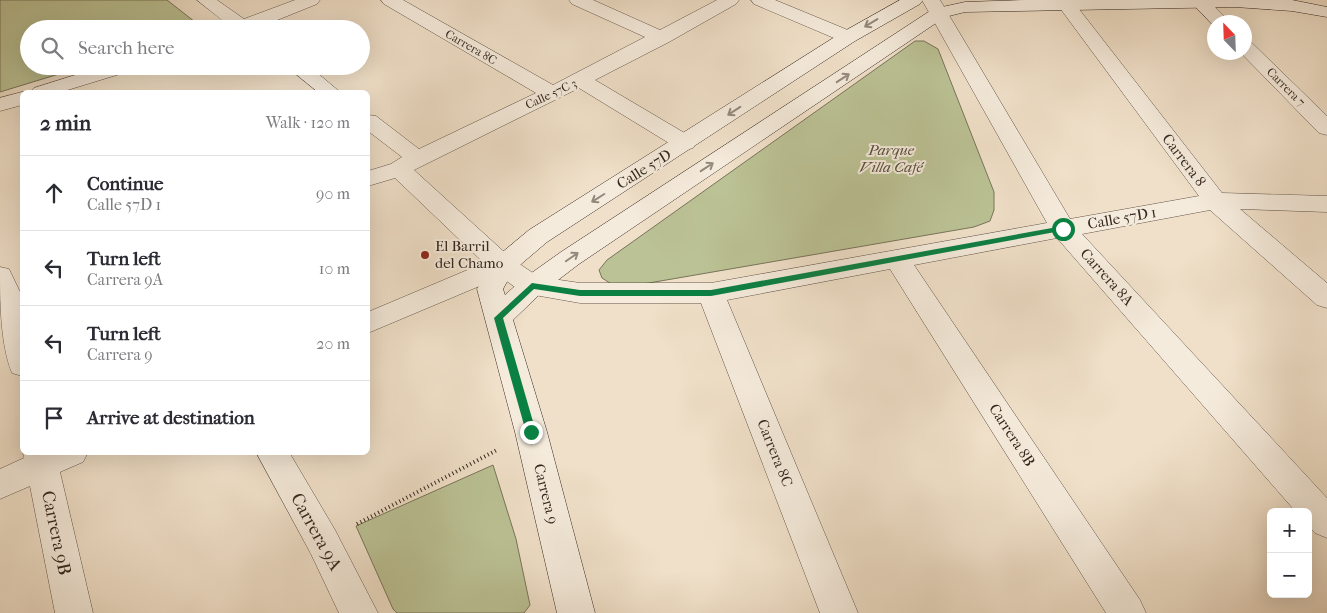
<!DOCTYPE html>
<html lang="en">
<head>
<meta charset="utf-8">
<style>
	body { margin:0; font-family:"IM FELL French Canon",serif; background:#f2f2f3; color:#2b2b33 }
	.controls { position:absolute; right:15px; bottom:15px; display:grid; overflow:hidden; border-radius:8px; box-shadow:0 5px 20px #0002 }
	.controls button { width:45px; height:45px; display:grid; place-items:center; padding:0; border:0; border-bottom:1px solid #e1e1e2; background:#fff; color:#2b2b33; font:25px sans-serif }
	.compass { position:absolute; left:1207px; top:15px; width:45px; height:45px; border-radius:50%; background:#fff; box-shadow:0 5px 20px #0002; rotate:337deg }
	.stop { position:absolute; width:15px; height:15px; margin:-11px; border:4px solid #0b8043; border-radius:50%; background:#fff }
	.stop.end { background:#0b8043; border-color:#fff; box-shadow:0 1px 5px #0008 }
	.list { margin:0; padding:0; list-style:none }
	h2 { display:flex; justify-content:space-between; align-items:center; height:65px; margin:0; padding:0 20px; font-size:21px }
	h2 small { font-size:16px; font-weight:400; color:#7c7c81 }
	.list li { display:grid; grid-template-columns:32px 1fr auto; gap:15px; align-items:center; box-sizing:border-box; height:75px; padding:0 20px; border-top:1px solid #e1e1e2 }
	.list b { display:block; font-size:19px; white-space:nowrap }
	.list p { margin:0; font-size:16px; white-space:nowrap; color:#7c7c81 }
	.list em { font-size:16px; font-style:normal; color:#7c7c81 }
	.icon { flex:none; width:28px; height:28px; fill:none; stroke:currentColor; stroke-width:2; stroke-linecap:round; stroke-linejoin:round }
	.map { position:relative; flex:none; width:1327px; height:613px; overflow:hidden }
	.search { position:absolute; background:#fff; box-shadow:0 5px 20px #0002; left:20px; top:20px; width:350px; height:55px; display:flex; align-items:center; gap:12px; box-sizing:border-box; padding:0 18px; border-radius:28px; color:#7c7c81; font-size:19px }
	.panel { position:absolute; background:#fff; box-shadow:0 5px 20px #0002; left:20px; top:90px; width:350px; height:365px; border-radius:8px }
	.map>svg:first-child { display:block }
</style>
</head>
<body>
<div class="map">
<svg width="1327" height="613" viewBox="0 0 1327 613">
	<rect width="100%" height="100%" fill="#f0e0c9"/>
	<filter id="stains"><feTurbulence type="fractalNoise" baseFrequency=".004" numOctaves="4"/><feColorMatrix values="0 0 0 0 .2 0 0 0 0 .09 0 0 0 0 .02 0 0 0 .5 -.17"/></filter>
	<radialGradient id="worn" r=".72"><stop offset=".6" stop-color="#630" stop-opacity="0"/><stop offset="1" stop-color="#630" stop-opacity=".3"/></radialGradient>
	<path fill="#bbc295" stroke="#78745a" d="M0 0H167L204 29H29V66H85L0 92Z
		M915 41H924L938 49 994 192V210L990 221 974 227 643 284 613 285 602 278 599 270 607 260Z
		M493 465 516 539 530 605 524 613H397L393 609 356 526Z"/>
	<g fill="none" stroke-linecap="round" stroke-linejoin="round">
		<defs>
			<path id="street" d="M197 0H217L244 19 295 0H320L317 4 255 29H225L228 25Z
				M381 0H403L553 85 645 37 572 4 569 0H593L660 30 717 0H739L736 4 669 42 595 80 693 138 696 143 693 148 685 150 677 148 579 88 414 170 512 259 539 277 580 283H711L1047 223 922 0H940L1070 219 1199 196 1054 0H1072L1222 193 1327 196V212L1240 209 1327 283V308L1317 305 1210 210 1082 234 1327 498V538L1315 533 1308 526V512H1296L1057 238 914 265 1140 600 1146 613H1106L890 269 727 300 858 613H820L701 303H580L523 293 501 277 368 333V312L484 263 395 178 368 186V171L391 164 402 157 368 131V115L376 116 419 149 536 93 384 4Z
				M751 0H775L855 33 857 37 855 41 848 43 841 41 754 4Z
				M1189 0H1208L1230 22H1214V26Z
				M1244 40 1251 42 1327 116V135L1319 133 1240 52H1244Z
				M104 66H136L133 70 61 92H31L34 88Z
				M286 66H309L340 92H318Z
				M22 92H25H22V105L0 111V98Z
				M0 267 9 269 22 296V376L12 373C0 344 0 299 0 267Z
				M23 452H88L83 462 60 472 93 613H55L30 486 0 499V469L24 458Z
				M256 452H289L335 530 378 613H339L311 554Z"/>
			<path id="secondary" d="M900 0H923L920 4 855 41 547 242 513 271 503 289 505 295 523 279 561 252 933 9 965 2 1025 0H1292L1327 7V17L1292 11 1235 7 965 12 945 17 579 264 541 293 513 320 547 432 595 613H557L515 432 477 289 494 259 529 230 841 33Z"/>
		</defs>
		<use href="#street" stroke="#63554a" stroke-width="1"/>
		<use href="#secondary" stroke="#34271f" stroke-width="1"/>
		<path stroke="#34271f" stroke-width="4" stroke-dasharray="1 3" stroke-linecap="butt" d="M357 524 497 450"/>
		<use href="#street" fill="#f5ebdc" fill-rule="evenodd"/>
		<use href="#secondary" fill="#f5ebdc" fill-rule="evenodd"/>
	</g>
	<defs><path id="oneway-shaft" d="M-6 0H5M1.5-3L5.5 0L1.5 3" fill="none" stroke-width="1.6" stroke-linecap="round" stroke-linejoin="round" transform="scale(1.25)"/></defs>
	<g stroke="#94897e">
		<use href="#oneway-shaft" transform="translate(871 23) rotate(149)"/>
		<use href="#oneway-shaft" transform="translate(843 78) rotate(-33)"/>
		<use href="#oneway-shaft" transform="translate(734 111) rotate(147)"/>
		<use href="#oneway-shaft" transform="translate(707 167) rotate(-33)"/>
		<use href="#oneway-shaft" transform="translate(598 198) rotate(148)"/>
		<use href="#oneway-shaft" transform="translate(572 257) rotate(-35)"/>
	</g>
	<path fill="#0b8043" d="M1063 226 1067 229 1066 230 711 296H580L534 289 503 318 536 432 531 436 526 432 494 318 532 283 580 290H711Z"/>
	<circle fill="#8f2418" stroke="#f5ebdc" stroke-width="2" cx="425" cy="255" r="5"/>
	<g text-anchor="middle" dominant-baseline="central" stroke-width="4" stroke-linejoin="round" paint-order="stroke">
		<g font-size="12" fill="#34271f" stroke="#f5ebdc">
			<text transform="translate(471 47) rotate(30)">Carrera 8C</text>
			<text transform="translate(1286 87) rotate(45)">Carrera 7</text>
			<text transform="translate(551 94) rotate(-25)">Calle 57C 3</text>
		</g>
		<g font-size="15" font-style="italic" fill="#564e3c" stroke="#f5ebdc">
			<text x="891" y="150">Parque<tspan x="891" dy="17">Villa Café</tspan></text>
		</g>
		<g font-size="15" fill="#34271f" stroke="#f5ebdc">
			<text transform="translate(1184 160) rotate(53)">Carrera 8</text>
			<text transform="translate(644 169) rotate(-32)">Calle 57D</text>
			<text transform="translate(1122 218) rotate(-10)">Calle 57D 1</text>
			<text transform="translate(1107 277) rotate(48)">Carrera 8A</text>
			<text transform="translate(1012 435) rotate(57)">Carrera 8B</text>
			<text transform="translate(775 453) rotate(68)">Carrera 8C</text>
			<text transform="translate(546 494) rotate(76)">Carrera 9</text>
		</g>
		<g font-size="15" fill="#34271f" stroke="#f5ebdc" text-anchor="start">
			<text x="435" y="246">El Barril<tspan x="435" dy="17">del Chamo</tspan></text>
		</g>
		<g font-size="18" fill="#34271f" stroke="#f5ebdc">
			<text transform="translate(316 532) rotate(61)">Carrera 9A</text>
			<text transform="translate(56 533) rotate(78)">Carrera 9B</text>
		</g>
	</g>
	<rect width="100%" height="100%" filter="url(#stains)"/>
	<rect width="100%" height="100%" fill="url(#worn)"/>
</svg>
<div class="controls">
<button>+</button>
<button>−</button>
</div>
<svg class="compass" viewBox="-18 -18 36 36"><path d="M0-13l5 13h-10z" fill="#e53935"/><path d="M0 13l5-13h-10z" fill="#7c7c81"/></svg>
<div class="stop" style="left:1063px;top:229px"></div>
<div class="stop end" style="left:531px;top:432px"></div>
<div class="search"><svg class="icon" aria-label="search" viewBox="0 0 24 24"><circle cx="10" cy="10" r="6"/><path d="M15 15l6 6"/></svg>Search here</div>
<section class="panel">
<h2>2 min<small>Walk · 120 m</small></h2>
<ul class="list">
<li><svg class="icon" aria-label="ahead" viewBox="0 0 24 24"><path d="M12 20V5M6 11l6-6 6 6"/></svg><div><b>Continue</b><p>Calle 57D 1</p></div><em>90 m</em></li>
<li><svg class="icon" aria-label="left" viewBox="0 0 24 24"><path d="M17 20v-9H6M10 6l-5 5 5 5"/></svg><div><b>Turn left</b><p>Carrera 9A</p></div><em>10 m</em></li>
<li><svg class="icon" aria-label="left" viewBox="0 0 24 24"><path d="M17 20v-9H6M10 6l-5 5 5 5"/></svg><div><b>Turn left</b><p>Carrera 9</p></div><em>20 m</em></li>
<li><svg class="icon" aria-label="arrive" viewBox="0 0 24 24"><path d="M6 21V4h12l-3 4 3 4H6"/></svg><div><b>Arrive at destination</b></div></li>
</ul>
</section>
</div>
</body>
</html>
